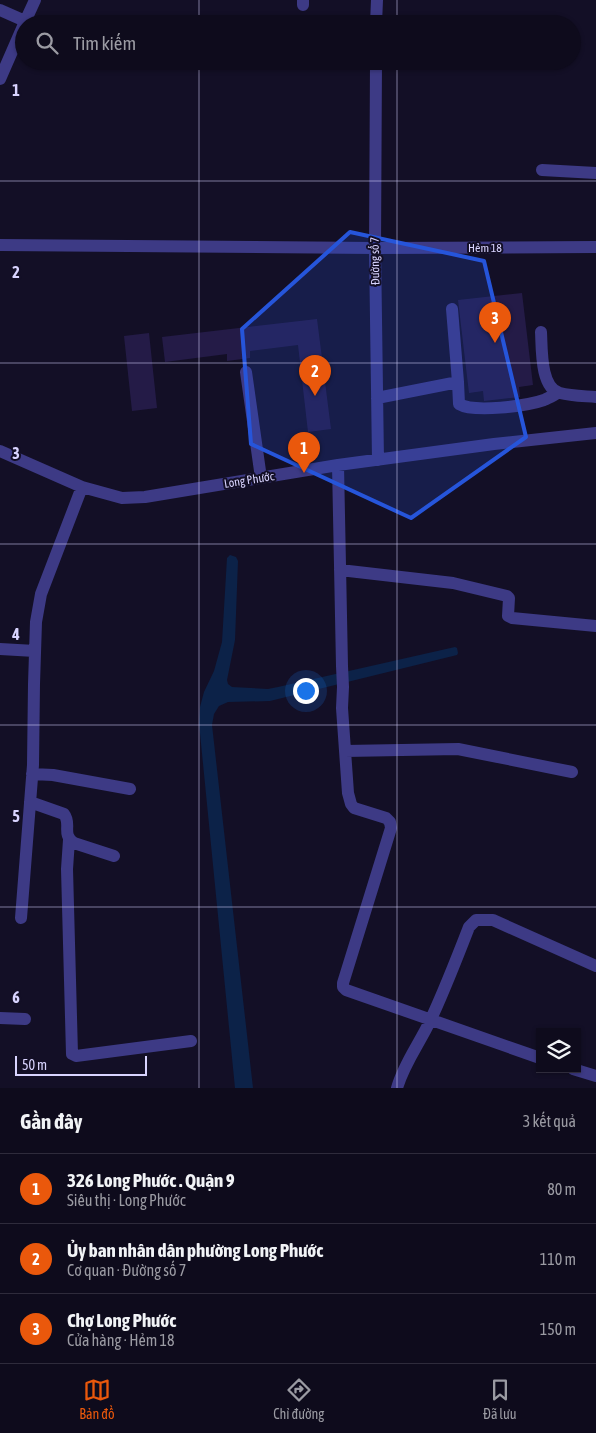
<!DOCTYPE html>
<html lang="vi">
<head>
<meta charset="utf-8">
<style>
	body { margin:0; font-family:"Asap Condensed",sans-serif; background:#171425; color:#f1f3f6 }
	.controls { position:absolute; right:15px; bottom:15px; display:grid; overflow:hidden; border-radius:0px; box-shadow:0 1px 4px #0004 }
	.controls button { width:45px; height:45px; display:grid; place-items:center; padding:0; border:0; border-bottom:1px solid #2e2b3b; background:#0e0b1c; color:#f1f3f6; font:25px sans-serif }
	.scale { position:absolute; left:15px; bottom:12px; width:132px; box-sizing:border-box; padding-left:5px; border:2px solid #d9d4ff; border-top:0; font-size:14px; line-height:18px; white-space:nowrap; color:#d9d4ff; -webkit-text-stroke:4px #130f26; paint-order:stroke }
	.you { position:absolute; left:305px; top:690px; width:18px; height:18px; margin:-12px; border:4px solid #fff; border-radius:50%; background:#1a73e8; box-shadow:0 0 0 8px #1a73e833 }
	.badge { display:grid; place-items:center; width:32px; height:32px; border-radius:50%; background:#ea580c; color:#fff; font-size:16px; font-weight:700 }
	.pin { position:absolute; translate:-50% -41px; filter:drop-shadow(0 1px 2px #0008) }
	.pin::after { content:''; position:absolute; top:26px; width:18px; height:15px; background:inherit; clip-path:polygon(0 0,100% 0,50% 100%) }
	.list { margin:0; padding:0; list-style:none }
	h2 { display:flex; justify-content:space-between; align-items:center; height:65px; margin:0; padding:0 20px; font-size:21px }
	h2 small { font-size:16px; font-weight:400; color:#9b9ba3 }
	.list li { display:grid; grid-template-columns:32px 1fr auto; gap:15px; align-items:center; box-sizing:border-box; height:70px; padding:0 20px; border-top:1px solid #2e2b3b }
	.list b { display:block; font-size:19px; white-space:nowrap }
	.list p { margin:0; font-size:16px; white-space:nowrap; color:#9b9ba3 }
	.list em { font-size:16px; font-style:normal; color:#9b9ba3 }
	.icon { flex:none; width:28px; height:28px; fill:none; stroke:currentColor; stroke-width:2; stroke-linecap:round; stroke-linejoin:round }
	.map { position:relative; flex:none; width:596px; height:1088px; overflow:hidden }
	.search { position:absolute; background:#0e0b1c; box-shadow:0 1px 4px #0004; left:15px; right:15px; top:15px; height:55px; display:flex; align-items:center; gap:12px; box-sizing:border-box; padding:0 18px; border-radius:28px; color:#9b9ba3; font-size:19px }
	.sheet { height:275px; background:#0e0b1c }
	nav { display:flex; justify-content:space-around; align-items:center; box-sizing:border-box; height:70px; border-top:1px solid #2e2b3b; background:#0e0b1c; font-size:14px; color:#9b9ba3 }
	nav a { display:grid; justify-items:center; gap:2px }
	nav .on { color:#ea580c }
	.map>svg:first-child { display:block }
</style>
</head>
<body>
<div class="map">
<svg width="596" height="1088" viewBox="0 0 596 1088">
	<rect width="100%" height="100%" fill="#130f26"/>
	<path fill="#0c2248" d="M230 555 236 557 238 561 235 640 227 680 228 684 232 687 268 689 278 687 455 647 457 648 458 653 457 655 270 701 228 702 219 706 214 714 212 725 253 1088H235L199 723 200 707 204 692 214 671 222 642 227 558Z"/>
	<path fill="#241b47" d="M522 293 533 385 519 387 520 397 484 401 483 391 469 393 458 300Z
		M317 319 331 429 308 432 298 345 250 351V358L227 361V354L165 362 162 337Z
		M149 333 157 408 132 411 124 336Z"/>
	<g fill="none" stroke-linecap="round" stroke-linejoin="round">
		<path stroke="#3d3a85" stroke-width="12" d="M303 0V5
			M0 10 25 21
			M24 24 35 0
			M376 24 377 0
			M376 61 375 248 378 460
			M0 79 24 24
			M542 170 596 173
			M0 245 375 248 596 247
			M541 332C542 348 540 388 560 393 571 396 584 396 596 397
			M246 372 261 478
			M458 382 459 404C474 413 527 406 544 400 549 398 554 395 558 393
			M377 398 458 382 452 309
			M0 451 82 487 122 498 145 497 338 465 494 444 596 433
			M338 465 342 666 343 687 342 708 348 793 351 804 354 808 386 818 390 822 391 828 343 983V987L346 990 540 1058
			M340 570 453 583 507 596 509 598 508 616 512 618 596 626
			M0 649 35 651
			M345 751 458 749 572 772
			M32 774 53 775 130 789
			M30 802 64 814C72 824 61 834 74 843L114 856
			M69 840 67 869 72 1054 76 1056 191 1041
			M21 918 33 765 34 684 36 622 41 594 82 487
			M0 1018 25 1019
			M573 1069 596 1076
			M397 1088C404 1063 420 1043 431 1019 445 989 457 958 469 927L476 920H493L596 966"/>
	</g>
	<path fill="#2655da" fill-opacity="0.2" stroke="#2655da" stroke-width="4" stroke-linejoin="round" d="M350 232 484 261 526 437 411 518 251 444 242 329Z"/>
	<path fill="none" stroke="#d9d4ff" stroke-width="1" stroke-opacity="0.55" d="M199 0V24M397 0V24M199 61V1088M397 61V1088M0 181H596M0 363H596M0 544H596M0 725H596M0 907H596"/>
	<g text-anchor="middle" dominant-baseline="central" stroke-width="4" stroke-linejoin="round" paint-order="stroke">
		<g font-size="12" fill="#d9d4ff" stroke="#130f26">
			<text x="485" y="248">Hẻm 18</text>
			<text transform="translate(375 261) rotate(-91)">Đường số 7</text>
			<text transform="translate(249 480) rotate(-9)">Long Phước</text>
		</g>
	</g>
	<g font-size="16" text-anchor="middle" font-weight="bold" fill="#d9d4ff" stroke="#130f26" stroke-width="4" stroke-linejoin="round" paint-order="stroke">
		<text x="16" y="96">1</text>
		<text x="16" y="278">2</text>
		<text x="16" y="459">3</text>
		<text x="16" y="640">4</text>
		<text x="16" y="822">5</text>
		<text x="16" y="1003">6</text>
	</g>
</svg>
<div class="controls">
<button><svg class="icon" aria-label="layers" viewBox="0 0 24 24"><path d="M12 4l9 5-9 5-9-5zM3 14l9 5 9-5"/></svg></button>
</div>
<div class="scale">50 m</div>
<div class="you"></div>
<div class="pin badge" style="left:304px;top:473px">1</div>
<div class="pin badge" style="left:315px;top:396px">2</div>
<div class="pin badge" style="left:495px;top:343px">3</div>
<div class="search"><svg class="icon" aria-label="search" viewBox="0 0 24 24"><circle cx="10" cy="10" r="6"/><path d="M15 15l6 6"/></svg>Tìm kiếm</div>
</div>
<section class="sheet">
<h2>Gần đây<small>3 kết quả</small></h2>
<ul class="list">
<li><span class="badge">1</span><div><b>326 Long Phước . Quận 9</b><p>Siêu thị · Long Phước</p></div><em>80 m</em></li>
<li><span class="badge">2</span><div><b>Ủy ban nhân dân phường Long Phước</b><p>Cơ quan · Đường số 7</p></div><em>110 m</em></li>
<li><span class="badge">3</span><div><b>Chợ Long Phước</b><p>Cửa hàng · Hẻm 18</p></div><em>150 m</em></li>
</ul>
</section>
<nav>
<a class="on"><svg class="icon" aria-label="map" viewBox="0 0 24 24"><path d="M3 6l6-2 6 2 6-2v14l-6 2-6-2-6 2zM9 4v14M15 6v14"/></svg>Bản đồ</a>
<a><svg class="icon" aria-label="directions" viewBox="0 0 24 24"><path d="M12 3l9 9-9 9-9-9zM9 14v-3h6M13 9l2 2-2 2"/></svg>Chỉ đường</a>
<a><svg class="icon" aria-label="saved" viewBox="0 0 24 24"><path d="M7 4h10v16l-5-4-5 4z"/></svg>Đã lưu</a>
</nav>
</body>
</html>
